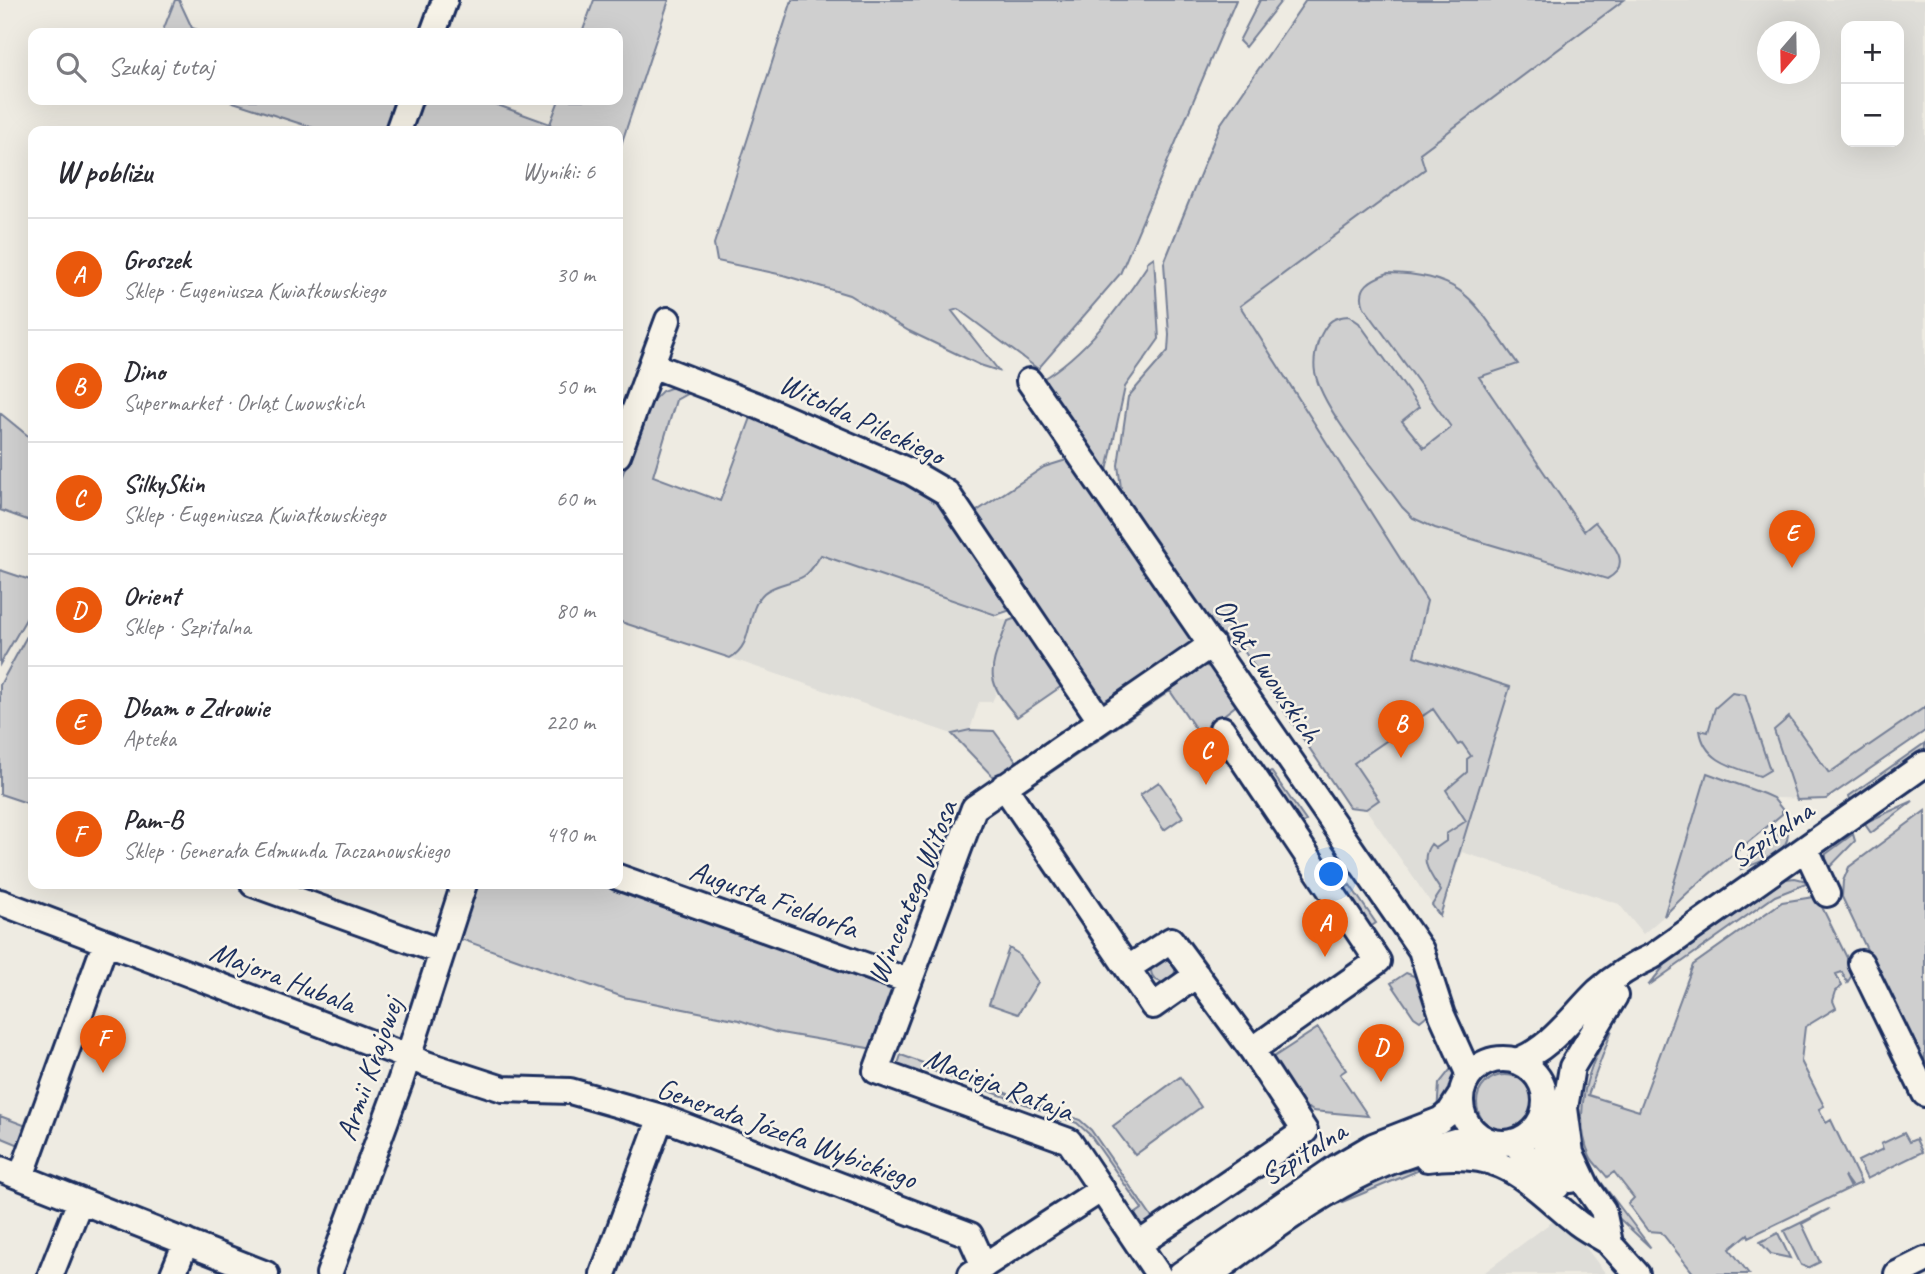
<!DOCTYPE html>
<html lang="pl">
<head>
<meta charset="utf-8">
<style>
	body { margin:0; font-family:Caveat,sans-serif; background:#f7f7f7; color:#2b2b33 }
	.controls { position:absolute; right:21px; top:21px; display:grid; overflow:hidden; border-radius:14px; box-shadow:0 7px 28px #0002 }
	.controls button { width:63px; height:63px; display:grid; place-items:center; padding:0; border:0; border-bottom:2px solid #e1e1e2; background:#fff; color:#2b2b33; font:35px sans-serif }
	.compass { position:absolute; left:1757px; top:21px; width:63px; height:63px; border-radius:50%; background:#fff; box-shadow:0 7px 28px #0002; rotate:200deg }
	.you { position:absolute; left:1332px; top:875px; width:24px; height:24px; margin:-18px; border:5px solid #fff; border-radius:50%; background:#1a73e8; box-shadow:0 0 0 10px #1a73e833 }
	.badge { display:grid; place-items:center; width:46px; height:46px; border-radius:50%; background:#ea580c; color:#fff; font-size:23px; font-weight:700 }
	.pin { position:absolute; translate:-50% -58px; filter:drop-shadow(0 2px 4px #0008) }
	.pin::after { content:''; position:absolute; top:37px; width:24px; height:21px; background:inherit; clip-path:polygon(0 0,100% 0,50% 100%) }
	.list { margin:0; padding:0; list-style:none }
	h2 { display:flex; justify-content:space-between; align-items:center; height:91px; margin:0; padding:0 28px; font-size:30px }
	h2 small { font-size:23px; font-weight:400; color:#7c7c81 }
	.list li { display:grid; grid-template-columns:46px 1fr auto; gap:21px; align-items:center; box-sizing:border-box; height:112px; padding:0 28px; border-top:2px solid #e1e1e2 }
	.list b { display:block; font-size:26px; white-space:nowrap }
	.list p { margin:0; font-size:23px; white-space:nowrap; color:#7c7c81 }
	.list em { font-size:23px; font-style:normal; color:#7c7c81 }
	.icon { flex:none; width:38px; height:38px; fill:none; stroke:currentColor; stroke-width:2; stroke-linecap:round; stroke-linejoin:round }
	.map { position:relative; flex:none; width:1925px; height:1274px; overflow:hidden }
	.search { position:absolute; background:#fff; box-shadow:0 7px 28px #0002; left:28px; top:28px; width:595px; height:77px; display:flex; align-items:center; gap:18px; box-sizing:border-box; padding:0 24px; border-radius:14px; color:#7c7c81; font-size:26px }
	.panel { position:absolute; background:#fff; box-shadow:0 7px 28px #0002; left:28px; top:126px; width:595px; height:763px; border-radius:14px }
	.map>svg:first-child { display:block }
</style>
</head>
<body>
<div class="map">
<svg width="1925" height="1274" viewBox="0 0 1925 1274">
	<rect width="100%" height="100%" fill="#eeebe2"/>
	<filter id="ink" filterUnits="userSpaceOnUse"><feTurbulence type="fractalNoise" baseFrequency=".0143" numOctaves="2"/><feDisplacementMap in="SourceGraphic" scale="14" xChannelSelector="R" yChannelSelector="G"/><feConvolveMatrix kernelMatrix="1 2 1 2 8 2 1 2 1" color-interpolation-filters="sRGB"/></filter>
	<g filter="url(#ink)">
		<path fill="#deddd8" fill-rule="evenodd" d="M1624 0H1925V731L1826 799 1773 798 1707 773 1664 916 1643 934 1619 904 1462 852 1440 916 1334 763 1414 656 1240 306 1425 168 1419 153ZM1846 26H1899V142H1846ZM1768 32H1810V74H1768Z
			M770 537 1008 621 991 668 996 693 992 702H979L970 730 952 734 730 658Z
			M1561 1215 1606 1274H1486L1485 1272Z"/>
		<path fill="#cfcfcf" stroke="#757f96" stroke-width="2" d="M175 0H179L192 28 207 33H162Z
			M594 0H669L618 154V131H404L415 100H484L550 124 559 100H618V33H582Z
			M792 0H1236L1120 274 1038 369 958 309 952 311 999 371 980 365 909 331 849 295 783 275 717 261 714 244Z
			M1260 0H1282L1245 47 1239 41Z
			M1306 0H1624L1420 153 1425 169 1240 306 1427 601 1414 656 1510 687 1440 916 1432 905 1441 891C1431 875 1418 861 1431 844L1436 848 1446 841V834L1466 821 1446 790 1467 772V759L1471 756 1462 743 1458 745 1433 709 1354 763 1379 800 1366 809 1349 807 1242 648 1231 655 1122 496 1118 465 1128 397 1168 351 1169 335 1164 263 1220 125Z
			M227 100H405L394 130 323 131Z
			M1154 257 1159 339 1125 387 1107 471 1041 380C1085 354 1120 307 1147 266V262Z
			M1388 273C1469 274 1475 305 1518 364L1479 377 1584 531 1595 522C1609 541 1636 563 1607 579L1435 528 1413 518 1402 507C1379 475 1321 408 1315 372 1313 362 1316 344 1321 335 1328 321 1333 317 1349 316L1359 323 1419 407 1402 421 1424 448 1451 427 1364 307C1356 286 1372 279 1388 273Z
			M673 387 692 391 676 400 653 476 720 501 752 415 909 481 947 511 1013 603 1011 610 996 615 821 555C816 562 811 572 804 576 793 583 774 584 764 593 744 612 756 643 730 658L618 621V486L651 402 662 391Z
			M0 413 33 440V522L0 510Z
			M1076 457 1196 633 1191 646 1109 703H1102L972 518 977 511 1044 467Z
			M0 570 33 581V607L0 664Z
			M1019 617 1069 681 1017 717C981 677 991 669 1008 621Z
			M33 625V805L0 794V685Z
			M1201 665 1215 668 1238 704 1199 734 1170 691 1021 793 1022 785Z
			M1732 693 1745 695 1770 770 1760 776C1733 767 1704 761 1700 730L1708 732 1715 708Z
			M1925 707V731L1826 799 1797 800 1774 730 1789 717 1829 773Z
			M970 730 994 731 1018 763 1032 753 1034 755 997 781 952 734Z
			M1925 743V750L1851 802 1849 796Z
			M1271 771 1306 821 1296 827 1261 777Z
			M1707 773 1764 794 1773 798 1782 809V814C1743 848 1699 879 1664 916Z
			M1159 782 1183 817 1164 830 1140 795Z
			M1913 801 1871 833 1864 823Z
			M1925 811V1072L1842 897 1843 881 1849 867Z
			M1787 828C1794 853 1759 862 1741 869L1742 862Z
			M1853 834 1855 841 1825 872 1826 854Z
			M1795 878 1811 882 1775 896 1648 986 1665 965 1786 879Z
			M475 884H608L896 988 874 1049 775 1032 739 1020 623 997 455 937Z
			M1350 885 1376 923 1367 929 1341 891Z
			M1820 896V903L1854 972 1847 983 1842 972 1836 974 1842 986 1836 991 1833 1001 1836 1008 1805 1027 1801 1061 1824 1106 1819 1109 1826 1123 1831 1120 1861 1183 1852 1187 1844 1176 1850 1188 1749 1237 1748 1234 1730 1249 1749 1274H1694L1661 1232 1648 1231 1628 1204 1634 1198 1614 1172 1607 1177C1602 1170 1593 1163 1590 1156 1572 1116 1587 1063 1612 1030L1588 1095 1639 1111 1693 965 1782 902Z
			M1009 948 1017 953 1038 982 1018 1014 989 1004Z
			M1151 970a12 12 0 1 1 24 0a12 12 0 1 1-24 0Z
			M1406 973 1419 978 1431 1012 1420 1021 1414 1017 1391 983Z
			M1318 1028 1346 1070 1340 1074 1368 1116 1313 1111 1309 1108 1300 1114 1266 1062Z
			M901 1055 1080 1120 1091 1130 1157 1225 1143 1227 1132 1216 1142 1209 1090 1135 1077 1123 923 1067 918 1078 896 1070Z
			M1458 1060C1462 1084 1451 1096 1437 1114L1439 1084Z
			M1477 1103a28 28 0 1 1 56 0a28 28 0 1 1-56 0Z
			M1180 1077 1201 1107 1135 1155 1113 1126Z
			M0 1116 32 1128 24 1147 0 1137Z
			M1904 1133 1909 1142 1916 1139 1922 1152 1867 1179 1858 1161 1883 1149 1881 1144Z
			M1586 1162 1651 1248 1609 1209Z
			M1434 1164 1330 1207 1363 1183Z
			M1829 1209 1802 1224 1820 1262 1808 1268 1801 1265 1784 1231Z
			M1778 1233 1790 1258 1771 1254 1760 1242Z"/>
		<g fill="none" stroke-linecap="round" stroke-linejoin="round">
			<defs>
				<path id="minor" d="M433 33 445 0
					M398 131 409 100
					M652 365 758 406 911 472 947 493 1100 720
					M1029 381 1421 950 1442 1015 1469 1075
					M618 455 668 320
					M1222 729 1378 961 1252 1050
					M1004 786 1153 1006 1197 975
					M1806 849 1827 894
					M618 877 909 981
					M253 884 442 952
					M0 902 429 1065 503 1089 570 1091 661 1117 970 1235 984 1266
					M1861 963 1925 1094
					M1128 968 1171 940 1252 1050 1305 1131 1139 1244
					M1461 1101a42 42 0 1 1 84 0a42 42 0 1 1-84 0Z
					M1516 1061C1550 1050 1573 1015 1598 991 1615 976 1633 965 1653 956L1925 764
					M1543 1117 1546 1143 1571 1180
					M1513 1142 1557 1187
					M1427 1159C1502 1149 1521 1176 1574 1220 1584 1229 1598 1235 1610 1243
					M0 1169 266 1274
					M21 1177 105 944
					M1598 1231 1637 1274
					M1610 1243 1603 1210 1587 1187 1571 1153 1565 1108 1572 1067 1615 996
					M51 1274 80 1201
					M173 1274 186 1242
					M329 1274 401 1079 464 884
					M603 1274 661 1117
					M971 1274 1102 1189
					M1158 1274 1069 1141 876 1071 974 808 1212 644
					M1181 1274 1337 1167 1373 1146 1440 1120 1450 1112 1461 1095
					M1211 1274C1257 1241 1304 1204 1355 1178 1394 1157 1435 1146 1477 1135
					M1897 1274 1925 1260"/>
			</defs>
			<use href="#minor" stroke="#1b2f5e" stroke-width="30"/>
			<use href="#minor" stroke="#f7f3e8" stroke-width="24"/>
		</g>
	</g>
	<g text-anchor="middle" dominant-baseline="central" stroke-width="5" stroke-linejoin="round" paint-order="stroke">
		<g font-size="30" fill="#1b2f5e" stroke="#f7f3e8">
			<text transform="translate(862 419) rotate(25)">Witolda Pileckiego</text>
			<text transform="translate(1268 670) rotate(56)">Orląt Lwowskich</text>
			<text transform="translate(1771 834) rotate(-35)">Szpitalna</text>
			<text transform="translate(912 892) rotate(-68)">Wincentego Witosa</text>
			<text transform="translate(774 899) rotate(20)">Augusta Fieldorfa</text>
			<text transform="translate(283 977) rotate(21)">Majora Hubala</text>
			<text transform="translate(369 1069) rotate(-71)">Armii Krajowej</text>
			<text transform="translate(999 1084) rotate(21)">Macieja Rataja</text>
			<text transform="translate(787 1133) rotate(20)">Generała Józefa Wybickiego</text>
			<text transform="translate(1303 1153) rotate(-32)">Szpitalna</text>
		</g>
	</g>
</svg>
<div class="controls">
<button>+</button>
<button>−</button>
</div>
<svg class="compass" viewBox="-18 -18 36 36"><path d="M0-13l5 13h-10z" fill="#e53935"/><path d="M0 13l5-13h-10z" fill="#7c7c81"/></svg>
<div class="you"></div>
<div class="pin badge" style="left:1325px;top:957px">A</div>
<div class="pin badge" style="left:1401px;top:758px">B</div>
<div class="pin badge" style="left:1206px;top:785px">C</div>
<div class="pin badge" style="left:1381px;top:1082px">D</div>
<div class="pin badge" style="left:1792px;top:568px">E</div>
<div class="pin badge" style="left:103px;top:1073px">F</div>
<div class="search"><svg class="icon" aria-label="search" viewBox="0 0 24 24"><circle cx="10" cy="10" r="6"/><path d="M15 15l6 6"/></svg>Szukaj tutaj</div>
<section class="panel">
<h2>W pobliżu<small>Wyniki: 6</small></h2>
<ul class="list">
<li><span class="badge">A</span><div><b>Groszek</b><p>Sklep · Eugeniusza Kwiatkowskiego</p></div><em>30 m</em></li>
<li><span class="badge">B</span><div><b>Dino</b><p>Supermarket · Orląt Lwowskich</p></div><em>50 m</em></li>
<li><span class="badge">C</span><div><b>SilkySkin</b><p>Sklep · Eugeniusza Kwiatkowskiego</p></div><em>60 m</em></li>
<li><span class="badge">D</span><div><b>Orient</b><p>Sklep · Szpitalna</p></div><em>80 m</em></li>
<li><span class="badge">E</span><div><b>Dbam o Zdrowie</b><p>Apteka</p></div><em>220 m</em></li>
<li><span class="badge">F</span><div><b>Pam-B</b><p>Sklep · Generała Edmunda Taczanowskiego</p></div><em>490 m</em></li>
</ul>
</section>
</div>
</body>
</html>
